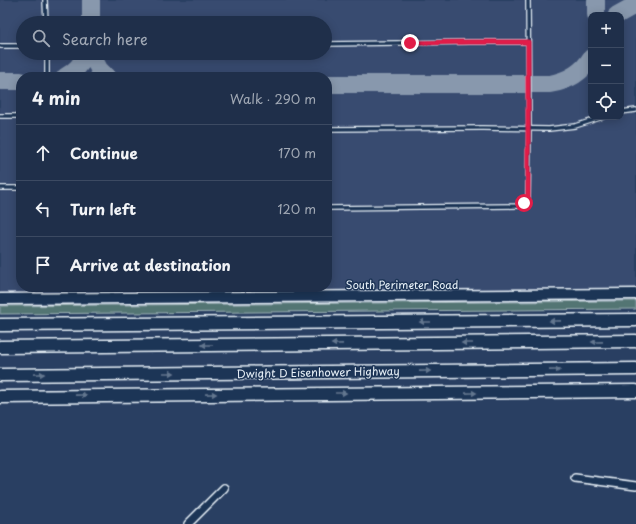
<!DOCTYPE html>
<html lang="en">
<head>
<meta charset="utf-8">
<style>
	body { margin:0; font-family:"Playpen Sans",sans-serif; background:#273751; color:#f1f3f6 }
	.controls { position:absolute; right:12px; top:12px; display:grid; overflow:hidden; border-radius:8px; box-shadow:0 2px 10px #0003 }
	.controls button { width:36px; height:36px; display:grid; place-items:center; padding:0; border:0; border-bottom:1px solid #3c4a62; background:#1f2f4a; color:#f1f3f6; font:20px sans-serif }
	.stop { position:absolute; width:12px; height:12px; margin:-9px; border:3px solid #e11d48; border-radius:50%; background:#fff }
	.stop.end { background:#e11d48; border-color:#fff; box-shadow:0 1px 4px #0008 }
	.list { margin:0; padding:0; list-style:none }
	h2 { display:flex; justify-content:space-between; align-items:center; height:52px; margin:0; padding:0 16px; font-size:17px }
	h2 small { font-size:13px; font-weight:400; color:#a1a9b5 }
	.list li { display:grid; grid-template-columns:26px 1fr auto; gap:12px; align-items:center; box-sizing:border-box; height:56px; padding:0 16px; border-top:1px solid #3c4a62 }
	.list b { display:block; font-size:15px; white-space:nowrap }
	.list em { font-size:13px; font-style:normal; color:#a1a9b5 }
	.icon { flex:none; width:22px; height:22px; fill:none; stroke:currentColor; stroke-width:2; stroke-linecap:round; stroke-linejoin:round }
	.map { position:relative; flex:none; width:636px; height:524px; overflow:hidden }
	.search { position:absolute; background:#1f2f4a; box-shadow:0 2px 10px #0003; left:16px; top:16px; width:316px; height:44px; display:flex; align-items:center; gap:10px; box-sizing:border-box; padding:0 14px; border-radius:22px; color:#a1a9b5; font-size:15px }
	.panel { position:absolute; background:#1f2f4a; box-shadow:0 2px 10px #0003; left:16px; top:72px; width:316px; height:220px; border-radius:16px }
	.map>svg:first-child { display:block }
</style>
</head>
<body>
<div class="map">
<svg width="636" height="524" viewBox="0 0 636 524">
	<rect width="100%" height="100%" fill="#293f62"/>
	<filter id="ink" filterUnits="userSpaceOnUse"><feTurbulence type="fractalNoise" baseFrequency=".025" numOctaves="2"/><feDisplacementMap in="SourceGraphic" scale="8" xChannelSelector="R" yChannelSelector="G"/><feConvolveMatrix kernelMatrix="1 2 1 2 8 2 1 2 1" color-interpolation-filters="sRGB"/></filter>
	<g filter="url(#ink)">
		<path fill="#384b70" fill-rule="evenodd" d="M0 0H636V301L0 306ZM591 15H621V117H591ZM23 23H325V53H23ZM21 77H327V287H21Z"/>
		<path fill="#537473" stroke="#9eb2b6" d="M636 301V309L0 314V306Z"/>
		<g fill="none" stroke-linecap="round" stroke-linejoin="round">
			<path stroke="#8898ad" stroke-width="18" d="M91 0V23
				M596 0V15
				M617 15 635 5
				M91 53 99 69 107 77
				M65 77C76 71 82 64 87 53
				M0 81H21
				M327 84H550C567 81 582 73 591 58"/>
			<defs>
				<path id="lane" d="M45 0 46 23
					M325 44 470 42H528
					M0 46H23
					M47 53V77
					M621 112 636 110
					M0 116H21
					M327 129 482 128 549 129 575 126 603 117
					M0 188H21
					M327 208 518 206 524 203 528 197 529 129 528 0"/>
				<path id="street" d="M575 478 636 486
					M188 524 224 488"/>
				<path id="secondary" d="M0 299 636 294"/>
				<path id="highway" d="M0 325 636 320
					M0 347 636 341
					M0 375 636 369
					M0 397 636 391"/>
			</defs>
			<use href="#lane" stroke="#e8f1f8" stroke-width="6"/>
			<use href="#street" stroke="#e8f1f8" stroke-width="10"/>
			<use href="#secondary" stroke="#e8f1f8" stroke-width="13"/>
			<use href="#highway" stroke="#e8f1f8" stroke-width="15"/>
			<use href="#lane" stroke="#1d3557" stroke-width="3.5"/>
			<use href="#street" stroke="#1d3557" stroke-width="7"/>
			<use href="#secondary" stroke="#1d3557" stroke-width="10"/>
			<use href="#highway" stroke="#1d3557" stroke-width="12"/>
		</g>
		<defs><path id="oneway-solid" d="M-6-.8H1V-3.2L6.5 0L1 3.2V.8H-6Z"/></defs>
		<g fill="#64778f">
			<use href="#oneway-solid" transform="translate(555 321) rotate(179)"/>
			<use href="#oneway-solid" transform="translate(425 322) rotate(-180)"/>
			<use href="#oneway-solid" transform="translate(597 342) rotate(179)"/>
			<use href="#oneway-solid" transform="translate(467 343) rotate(-180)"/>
			<use href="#oneway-solid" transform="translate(337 344) rotate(179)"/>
			<use href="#oneway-solid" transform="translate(207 345) rotate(180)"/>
			<use href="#oneway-solid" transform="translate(555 370) rotate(-1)"/>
			<use href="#oneway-solid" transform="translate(425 371) rotate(-1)"/>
			<use href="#oneway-solid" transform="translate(169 373)"/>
			<use href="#oneway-solid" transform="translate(39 374) rotate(-1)"/>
			<use href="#oneway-solid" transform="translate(341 393)"/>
			<use href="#oneway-solid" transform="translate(471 393) rotate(-1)"/>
			<use href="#oneway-solid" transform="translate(211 394) rotate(-1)"/>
			<use href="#oneway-solid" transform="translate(81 395) rotate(-1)"/>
		</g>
	</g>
	<g fill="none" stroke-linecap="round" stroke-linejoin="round" filter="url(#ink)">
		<path stroke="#e11d48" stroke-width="5" d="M410 43 470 42H528V197L524 203"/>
	</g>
	<g text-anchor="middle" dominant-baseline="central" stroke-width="3" stroke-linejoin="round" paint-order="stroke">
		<g font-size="11" fill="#e8f1f8" stroke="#1d3557">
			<text x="402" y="284">South Perimeter Road</text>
			<text transform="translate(318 372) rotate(-1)">Dwight D Eisenhower Highway</text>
		</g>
	</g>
</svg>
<div class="controls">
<button>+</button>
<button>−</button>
<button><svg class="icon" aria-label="locate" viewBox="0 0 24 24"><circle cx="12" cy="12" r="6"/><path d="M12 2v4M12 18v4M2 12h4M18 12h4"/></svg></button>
</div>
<div class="stop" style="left:524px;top:203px"></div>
<div class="stop end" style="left:410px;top:43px"></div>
<div class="search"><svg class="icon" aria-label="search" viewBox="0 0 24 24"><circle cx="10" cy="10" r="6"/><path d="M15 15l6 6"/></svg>Search here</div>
<section class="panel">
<h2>4 min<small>Walk · 290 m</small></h2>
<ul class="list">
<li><svg class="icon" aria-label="ahead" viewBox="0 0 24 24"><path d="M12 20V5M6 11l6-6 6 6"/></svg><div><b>Continue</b></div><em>170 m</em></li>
<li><svg class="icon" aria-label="left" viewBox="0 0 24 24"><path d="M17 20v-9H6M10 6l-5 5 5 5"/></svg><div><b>Turn left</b></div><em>120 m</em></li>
<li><svg class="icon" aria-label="arrive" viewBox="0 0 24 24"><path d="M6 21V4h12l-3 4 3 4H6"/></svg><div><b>Arrive at destination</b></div></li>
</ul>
</section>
</div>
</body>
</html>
